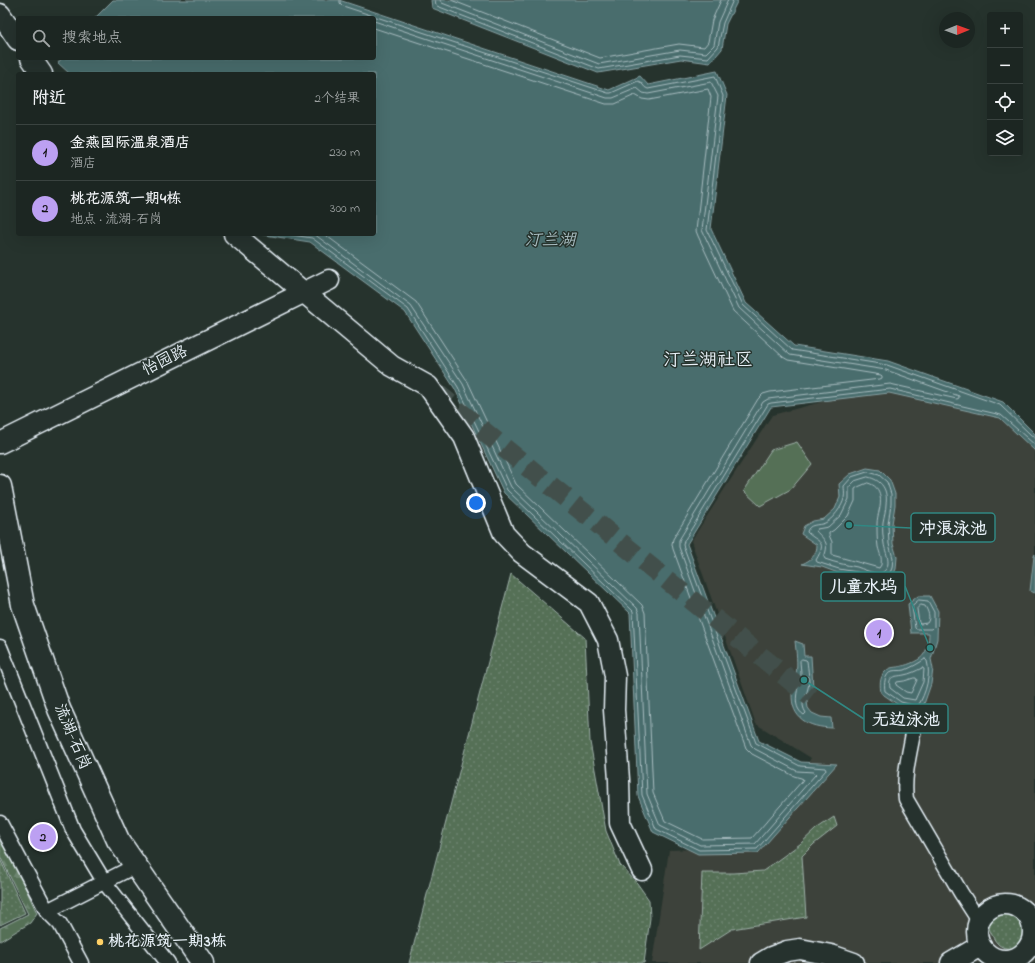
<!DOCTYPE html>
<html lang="zh">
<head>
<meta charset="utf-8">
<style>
	body { margin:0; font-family:"Indie Flower","LXGW WenKai TC",sans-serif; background:#29322f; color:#f1f3f6 }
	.controls { position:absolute; right:12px; top:12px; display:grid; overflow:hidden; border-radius:4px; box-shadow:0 4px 16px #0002 }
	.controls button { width:36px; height:36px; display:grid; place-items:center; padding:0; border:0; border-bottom:1px solid #3a4340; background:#1c2622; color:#f1f3f6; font:20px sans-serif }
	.compass { position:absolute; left:939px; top:12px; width:36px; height:36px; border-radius:50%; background:#1c2622; box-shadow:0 4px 16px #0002; rotate:89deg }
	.you { position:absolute; left:476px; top:503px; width:14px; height:14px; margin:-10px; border:3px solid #fff; border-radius:50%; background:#1a73e8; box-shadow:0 0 0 6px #1a73e833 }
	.badge { display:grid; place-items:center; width:26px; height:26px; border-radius:50%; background:#bca0f2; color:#111; font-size:13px; font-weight:700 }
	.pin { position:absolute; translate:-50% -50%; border:2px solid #fff; box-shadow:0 1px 4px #0006 }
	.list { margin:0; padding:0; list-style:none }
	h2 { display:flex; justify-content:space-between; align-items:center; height:52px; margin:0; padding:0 16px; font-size:17px }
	h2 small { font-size:13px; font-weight:400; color:#a0a5a5 }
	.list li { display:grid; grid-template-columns:26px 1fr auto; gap:12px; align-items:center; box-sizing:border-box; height:56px; padding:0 16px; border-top:1px solid #3a4340 }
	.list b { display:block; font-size:15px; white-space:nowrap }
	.list p { margin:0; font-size:13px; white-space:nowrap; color:#a0a5a5 }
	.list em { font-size:13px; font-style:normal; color:#a0a5a5 }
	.icon { flex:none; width:22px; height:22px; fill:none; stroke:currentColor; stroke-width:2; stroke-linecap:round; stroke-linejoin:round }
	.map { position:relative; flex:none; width:1035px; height:963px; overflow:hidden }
	.search { position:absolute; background:#1c2622; box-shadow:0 4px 16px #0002; left:16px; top:16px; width:360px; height:44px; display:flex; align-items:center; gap:10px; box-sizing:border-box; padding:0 14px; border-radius:4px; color:#a0a5a5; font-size:15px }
	.panel { position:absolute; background:#1c2622; box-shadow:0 4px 16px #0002; left:16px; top:72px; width:360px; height:164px; border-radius:4px }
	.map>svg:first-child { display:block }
</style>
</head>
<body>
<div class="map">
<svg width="1035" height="963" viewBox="0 0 1035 963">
	<defs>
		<pattern id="grass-dots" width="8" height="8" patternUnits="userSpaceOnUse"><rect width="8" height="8" fill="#557057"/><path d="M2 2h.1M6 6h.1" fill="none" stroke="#6d8570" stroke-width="1.8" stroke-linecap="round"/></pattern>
		<pattern id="forest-firs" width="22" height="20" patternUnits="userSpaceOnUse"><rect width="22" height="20" fill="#557057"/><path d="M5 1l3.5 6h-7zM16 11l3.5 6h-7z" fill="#6d8570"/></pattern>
	</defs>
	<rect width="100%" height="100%" fill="#26332d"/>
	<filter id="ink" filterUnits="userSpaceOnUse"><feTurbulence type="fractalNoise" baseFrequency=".025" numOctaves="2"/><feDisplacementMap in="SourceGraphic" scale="8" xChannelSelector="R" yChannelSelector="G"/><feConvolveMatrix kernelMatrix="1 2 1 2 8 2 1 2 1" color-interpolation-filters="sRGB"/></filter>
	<g filter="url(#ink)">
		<path fill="#3c423a" d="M905 380 1009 408 1035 433V963H652L669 850 761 847 811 758 756 724 691 541 772 415Z"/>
		<path fill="url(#grass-dots)" stroke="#9eb0a8" d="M511 574 585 638 590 742 606 831 620 865 637 883 649 900 650 918 644 963H409Z
			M834 817 837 826 814 844 802 856 806 917 732 929 699 950 702 873H733L763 871 800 844 816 829Z
			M0 859 25 913 0 925Z
			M1012 907 1028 940C1020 947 1009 952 999 945 994 941 991 933 989 928 993 914 998 912 1012 907Z"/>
		<path fill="url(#forest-firs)" stroke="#9eb0a8" d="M0 834 37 913 30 923 0 941V928L28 914 0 856Z"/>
		<path fill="#557057" stroke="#9eb0a8" d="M797 442 812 464 791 489 760 506 744 491 771 450Z"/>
		<path fill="#496d6d" stroke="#89a2a5" d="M113 0H339L609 90 640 76 648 85 717 71 727 95 711 229 746 303 794 346 888 361 1003 402 1035 434V451L1000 418 889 393 771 407 687 544 759 741 801 762 837 764 758 853 698 854 653 832 638 796 630 613 504 493 455 389 405 312 310 242 258 234H374V74H70L58 63 62 58H374V18H95Z
			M431 0H738L726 24 722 49 710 63 681 59 598 73 432 8Z
			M867 468 880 470 890 480 895 494V505L892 524 893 544 897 557 896 569 892 578 882 583 871 582 856 576 838 573 822 567 802 564C811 560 817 555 817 545L801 534 804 526 813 521 824 519 835 509 840 497 839 484 850 474Z
			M1035 554V593L1030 591 1034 556Z
			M918 596H930L938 611 937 639 931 659 933 669 931 684 924 704 919 711 900 706 881 693C880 686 879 678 885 672 890 666 896 668 902 666 908 665 921 660 924 654 928 648 929 640 929 633H911L908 604Z
			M795 641 803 644 804 656H811L813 688 807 702 808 708 812 713 821 717 831 718 832 728C808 727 791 719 792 693 793 686 795 681 796 674 798 664 796 651 795 641Z"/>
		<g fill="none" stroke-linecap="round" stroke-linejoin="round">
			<path stroke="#a8bcc0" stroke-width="1" d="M340 0V3L343 6 608 93H611L638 81C643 82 643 88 648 89L715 76 723 96 707 230 743 305 792 350 887 365 1000 405 1031 435 1035 437
				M435 0 436 5 437 6 599 69 680 55 708 58 718 47 723 23 733 0
				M440 0 442 3 599 64 680 50 706 53 714 45 718 22 728 0
				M451 0 600 58 679 44 704 47 708 42 712 20 721 0
				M285 234 312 238 408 309 458 387 507 490 633 611 642 795 656 829 699 850 757 849 826 770 825 768 800 766 756 743 683 545 684 541 768 404 771 403 890 389 1001 415 1035 445
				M314 234 411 306 463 384 511 487 637 608 639 613 647 794 660 825 700 845 755 844 815 775 816 774 814 772 797 771 755 749 751 745 679 547V540L763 402 768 399 890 384 957 399 959 398V396L886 370 790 355 739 308 702 230 718 96 711 82 648 94 643 93 637 88 613 98H607L374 21
				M324 234 416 302 468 382 516 484 642 605 645 613 653 793 665 821 702 839 752 838 802 781 803 779 801 778 794 776 752 754 746 748 673 549 672 544 673 539 758 399 763 394 770 392 880 379 882 378V376L881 375 788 360 783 357 733 311 698 236 696 231 711 97 708 89 649 100 642 99 635 95 615 104H606L374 28
				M868 472 879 475 887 482 891 494V504L888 524 889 544 893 558 892 568 889 575 881 579 872 578 857 572 839 569 817 562 816 560C828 540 818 543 807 532 809 523 818 526 825 523 832 520 843 506 844 498 845 494 844 489 844 486L852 477Z
				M868 477C882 480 888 490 886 504 886 510 884 516 883 522 882 529 883 537 884 544 885 552 893 565 883 572 881 574 878 574 875 573 869 572 863 569 857 567 846 565 836 563 825 559L824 557C830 542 824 540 816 531L817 529 828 527 841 515 849 499V487L855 481Z
				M868 483C875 485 879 489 880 496 882 505 877 515 877 524 877 532 877 540 878 547 880 555 882 556 881 565L879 568 832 555V542L829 535V533L834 530 848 516 855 501V489L858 487Z
				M919 600 928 601 934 612V627L932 629H916L915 628 912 606Z
				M921 605 925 606C928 611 931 618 927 623L920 624 919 623 917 609Z
				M802 659 806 660 807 661C808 669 810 681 808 688 806 698 799 702 806 713L804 715C790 706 799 687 801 674 801 669 800 665 800 661Z
				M925 659 927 661C931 675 926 693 918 706H916L901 702 885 691C884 684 884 675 892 671 896 670 901 671 905 670 912 667 918 664 925 659Z
				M922 668 924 669 923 682 915 700 903 698 890 688C888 675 894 677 904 675 910 674 916 671 922 668Z
				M914 678H916L917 680 911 693 906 692 896 685 897 682 904 681Z"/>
			<path stroke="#43504b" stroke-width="20" stroke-dasharray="20 10" stroke-linecap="butt" d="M434 391 811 697"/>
			<defs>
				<path id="street" d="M0 647 73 830 105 883 168 963
					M914 728C910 752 903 775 906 799L961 893 979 921
					M0 823 47 911 60 924 81 963
					M47 911 135 866
					M1019 963 1027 950"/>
				<path id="secondary" d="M0 14 18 40
					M31 58 42 74
					M234 234 392 366 428 386 464 437 504 534 522 553 589 603 608 640 615 676 614 710 619 780 620 823 642 870
					M0 443 329 280
					M977 932a28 28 0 1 1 56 0a28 28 0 1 1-56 0Z
					M761 963 771 957 787 951 800 949 831 955 854 963
					M951 963 980 946"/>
				<path id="primary" d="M0 486 23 605 59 709 118 840 203 963"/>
			</defs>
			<use href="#street" stroke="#e8f1f8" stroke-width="17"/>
			<use href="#secondary" stroke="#e8f1f8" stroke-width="23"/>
			<use href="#primary" stroke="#e8f1f8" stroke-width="25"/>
			<use href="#street" stroke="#26332d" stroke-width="14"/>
			<use href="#secondary" stroke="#26332d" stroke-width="20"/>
			<use href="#primary" stroke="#26332d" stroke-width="22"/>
		</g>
	</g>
	<circle fill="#ffd166" stroke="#26332d" stroke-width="1.5" cx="100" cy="942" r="4"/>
	<g text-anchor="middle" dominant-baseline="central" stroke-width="3" stroke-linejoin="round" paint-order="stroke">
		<g font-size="16" fill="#e8f1f8" stroke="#26332d">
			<text transform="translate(165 361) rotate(-26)">怡园路</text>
			<text transform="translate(72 737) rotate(67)">流湖-石岗</text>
		</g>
		<g font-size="16" font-weight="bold" fill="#e8f1f8" stroke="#26332d" text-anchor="start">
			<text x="108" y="942">桃花源筑一期3栋</text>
		</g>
		<g font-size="17" font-style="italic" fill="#a8bcc0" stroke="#26332d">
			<text x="550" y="240">汀兰湖</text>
		</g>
		<g font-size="18" fill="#e8f1f8" stroke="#26332d">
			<text x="708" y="361">汀兰湖社区</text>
		</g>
	</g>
	<path fill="none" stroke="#308883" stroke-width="1.5" d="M849 525L911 528M930 648L905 586M804 680L864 719"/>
	<g fill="#308883" stroke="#26332d" stroke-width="1.5">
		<circle cx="849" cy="525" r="4"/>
		<circle cx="930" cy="648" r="4"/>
		<circle cx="804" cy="680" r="4"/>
	</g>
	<g fill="#26332d" stroke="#308883" stroke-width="1.5">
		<rect x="911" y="513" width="84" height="29" rx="4"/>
		<rect x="821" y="572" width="84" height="29" rx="4"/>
		<rect x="864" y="704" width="84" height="29" rx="4"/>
	</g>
	<g font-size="17" text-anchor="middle" font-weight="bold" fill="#e8f1f8">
		<text x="953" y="534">冲浪泳池</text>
		<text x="863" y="592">儿童水坞</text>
		<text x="906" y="725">无边泳池</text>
	</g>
</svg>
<div class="controls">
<button>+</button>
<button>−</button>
<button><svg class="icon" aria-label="locate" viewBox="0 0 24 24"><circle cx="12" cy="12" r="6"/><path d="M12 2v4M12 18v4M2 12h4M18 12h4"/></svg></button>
<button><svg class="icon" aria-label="layers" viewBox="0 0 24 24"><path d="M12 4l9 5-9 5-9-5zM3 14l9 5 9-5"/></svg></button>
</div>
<svg class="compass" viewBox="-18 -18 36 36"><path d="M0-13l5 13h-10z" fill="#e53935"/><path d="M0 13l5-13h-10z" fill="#a0a5a5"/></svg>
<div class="you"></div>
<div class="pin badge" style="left:879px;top:633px">1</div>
<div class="pin badge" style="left:43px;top:837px">2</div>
<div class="search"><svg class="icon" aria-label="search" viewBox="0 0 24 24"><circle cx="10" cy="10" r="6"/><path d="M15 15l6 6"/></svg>搜索地点</div>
<section class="panel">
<h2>附近<small>2个结果</small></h2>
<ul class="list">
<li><span class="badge">1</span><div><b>金燕国际温泉酒店</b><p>酒店</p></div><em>230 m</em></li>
<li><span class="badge">2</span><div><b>桃花源筑一期4栋</b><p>地点 · 流湖-石岗</p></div><em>300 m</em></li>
</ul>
</section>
</div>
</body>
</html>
